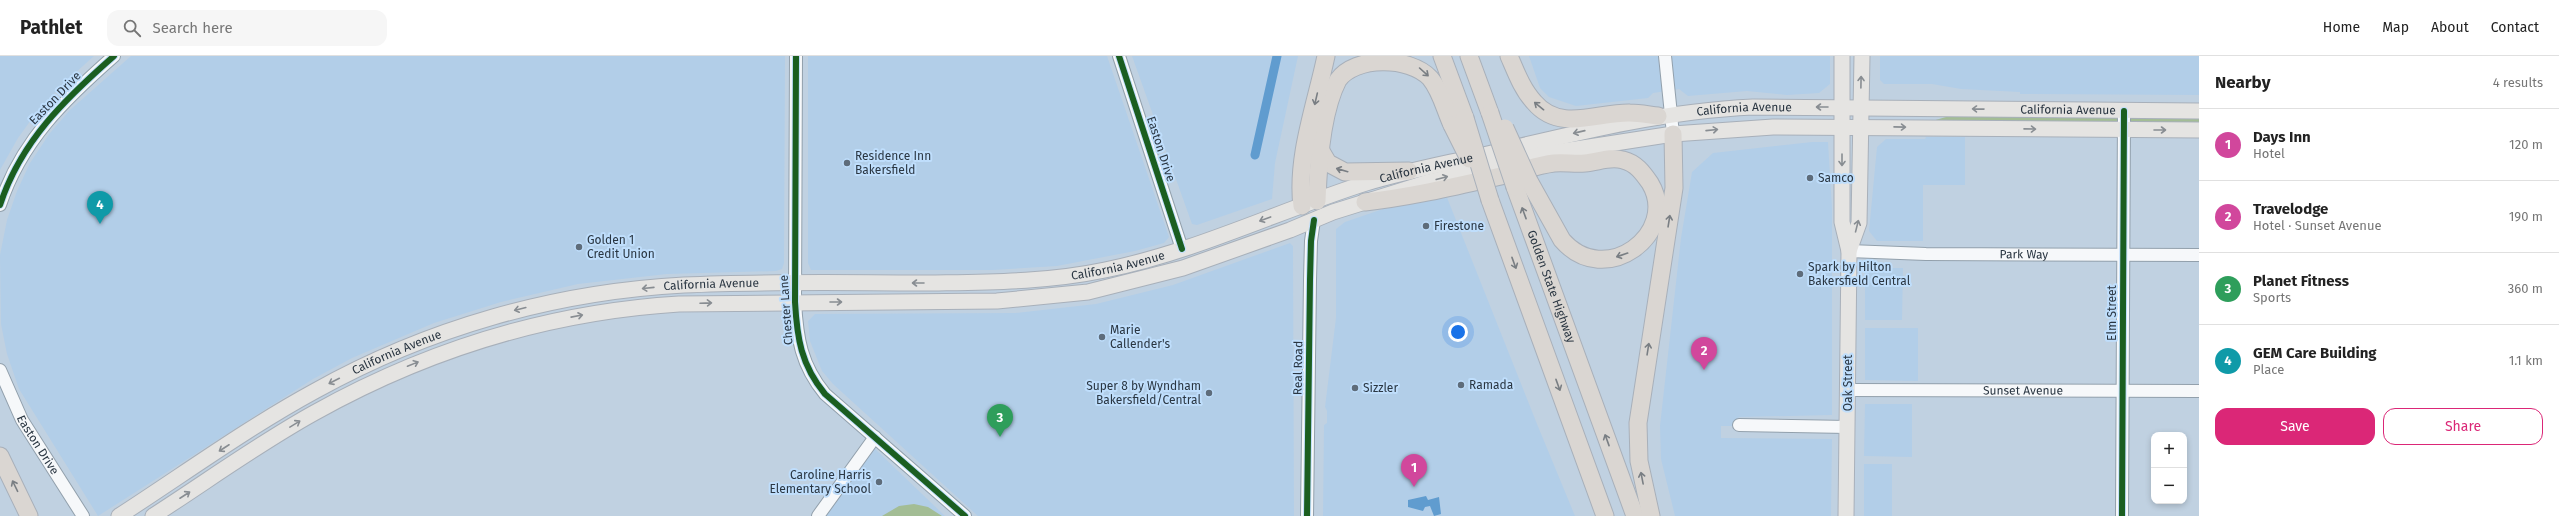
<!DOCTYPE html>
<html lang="en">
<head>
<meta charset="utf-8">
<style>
	body { margin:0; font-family:"Fira Sans",sans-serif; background:#f6f6f6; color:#222 }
	.controls { position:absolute; right:12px; bottom:12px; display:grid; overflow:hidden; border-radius:8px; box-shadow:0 2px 6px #0003 }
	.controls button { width:36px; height:36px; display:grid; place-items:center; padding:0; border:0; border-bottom:1px solid #e0e0e0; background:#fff; color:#222; font:20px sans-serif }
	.you { position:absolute; left:1458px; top:276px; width:14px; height:14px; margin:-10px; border:3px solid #fff; border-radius:50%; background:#1a73e8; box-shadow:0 0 0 6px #1a73e833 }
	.badge { display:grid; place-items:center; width:26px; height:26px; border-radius:50%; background:#db2777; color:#fff; font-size:13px; font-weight:700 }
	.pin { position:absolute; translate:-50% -33px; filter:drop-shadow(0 1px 2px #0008) }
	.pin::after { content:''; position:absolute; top:21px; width:14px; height:12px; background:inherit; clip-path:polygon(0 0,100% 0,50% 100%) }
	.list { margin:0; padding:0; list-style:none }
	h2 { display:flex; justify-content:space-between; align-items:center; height:52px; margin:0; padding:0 16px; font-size:17px }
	h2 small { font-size:13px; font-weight:400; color:#767676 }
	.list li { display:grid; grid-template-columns:26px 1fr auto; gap:12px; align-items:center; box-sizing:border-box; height:72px; padding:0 16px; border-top:1px solid #e0e0e0 }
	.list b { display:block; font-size:15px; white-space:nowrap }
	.list p { margin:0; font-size:13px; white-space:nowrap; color:#767676 }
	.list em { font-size:13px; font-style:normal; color:#767676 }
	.actions { display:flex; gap:8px; padding:12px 16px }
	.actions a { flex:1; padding:9px 0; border:1px solid #db2777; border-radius:12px; text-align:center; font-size:14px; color:#db2777 }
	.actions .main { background:#db2777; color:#fff }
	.icon { flex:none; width:22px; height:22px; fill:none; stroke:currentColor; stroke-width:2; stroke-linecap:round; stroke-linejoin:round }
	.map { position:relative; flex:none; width:2199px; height:460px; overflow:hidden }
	header { display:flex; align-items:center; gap:24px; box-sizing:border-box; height:56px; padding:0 20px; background:#fff; border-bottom:1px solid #e0e0e0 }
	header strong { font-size:19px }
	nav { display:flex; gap:22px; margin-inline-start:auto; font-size:14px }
	.search { width:280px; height:36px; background:#f6f6f6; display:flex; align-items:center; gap:10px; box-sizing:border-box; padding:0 14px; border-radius:12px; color:#767676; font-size:15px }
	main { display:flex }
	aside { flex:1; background:#fff }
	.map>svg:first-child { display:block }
</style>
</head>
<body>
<header>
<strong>Pathlet</strong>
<div class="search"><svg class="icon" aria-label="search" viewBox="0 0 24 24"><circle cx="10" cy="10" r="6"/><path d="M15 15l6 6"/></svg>Search here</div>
<nav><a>Home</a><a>Map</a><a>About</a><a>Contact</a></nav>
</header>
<main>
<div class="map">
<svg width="2199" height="460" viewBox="0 0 2199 460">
	<rect width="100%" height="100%" fill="#c0d1e1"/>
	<path fill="#b2cee8" d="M0 0H94L63 28 36 57 18 82 0 114Z
		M131 0H785L784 207 782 213 776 215 667 218 578 228 501 246 434 267 352 302 313 323 98 460 19 333 7 298 1 268 0 199 7 164 17 135 30 107 50 77 70 54Z
		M808 0H1107L1169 181 1164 187 1135 195 1057 210 993 214H811L808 207Z
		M1132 0H1298L1275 107 1272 143 1197 169 1192 168Z
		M1529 0H1830V28L1819 37 1787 39 1747 35 1688 40 1679 33 1653 37 1648 42 1576 50 1549 41 1540 32Z
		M1880 0H2199V39L2020 38V36L1961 33 1932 28H1884L1880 24Z
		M1926 81H1965V129H1923V185H1877L1869 175 1877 91 1886 83H1925Z
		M1812 86H1828L1832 152V359L1739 361 1732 370H1721V382L1832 383 1831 460H1675L1661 403 1660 370 1681 182 1692 116 1713 97Z
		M1446 139 1537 368 1575 460H1323L1324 369 1327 367V355L1325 351 1336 262V173L1345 166 1386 152Z
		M1290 187 1293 190 1294 460H978L833 328 822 315 810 285 808 265 815 258 1015 257 1096 248 1173 229Z
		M1865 212H1903L1902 264H1865Z
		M1865 272H1918V325L1865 324Z
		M1865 348H1912V401L1864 400Z
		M873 391 945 460H823Z
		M1864 408H1892V460H1864Z"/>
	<path fill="#a3bd95" d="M1953 59 2199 62V68L1932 65Z
		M914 448 928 451 942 460H882L899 450Z"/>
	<path fill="#609ccf" d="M1426 440 1428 444 1439 441 1441 458 1434 460 1430 450 1425 451 1423 455 1408 451V444Z"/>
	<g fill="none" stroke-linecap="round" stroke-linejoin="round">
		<path stroke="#609ccf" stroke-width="9" d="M1255 99 1277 0"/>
		<defs>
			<g id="minor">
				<path d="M796 0 795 246C797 282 801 309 825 338L965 460"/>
				<path d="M1119 0 1182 193"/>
				<path d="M1665 0 1673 78"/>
				<path d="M0 149C21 85 65 43 114 0"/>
				<path id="s1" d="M1849 195 1926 198 2199 199"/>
				<path id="s2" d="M0 314 22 364 83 460"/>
				<path id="s3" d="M1848 334 2199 335"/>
				<path d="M1739 369 1848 371"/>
				<path d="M818 460 875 381"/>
				<path d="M1307 460 1310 224 1311 185 1314 164"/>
				<path d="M2122 460 2124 55"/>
			</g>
			<g id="major">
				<path d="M1842 0V166L1849 195 1846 460"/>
				<path d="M1849 195 1859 167 1862 0"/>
				<path id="s4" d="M119 460C184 418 247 372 315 335 428 272 554 236 684 229 767 225 850 227 933 227 991 226 1048 226 1105 214 1195 196 1278 155 1366 127 1409 114 1455 106 1500 95 1584 75 1666 55 1753 51L2199 55"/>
				<path d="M153 460C206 426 258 388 314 357 427 294 549 256 679 248L997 245 1088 236 1183 212 1290 174 1333 156 1429 126 1544 98 1673 78 1773 71 2199 74"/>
			</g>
			<g id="highway">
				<path d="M1442 0 1465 62"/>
				<path d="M1469 0 1490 57"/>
				<path d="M1509 0C1516 16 1522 33 1534 46 1560 77 1598 56 1630 57 1639 57 1649 59 1658 60"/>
				<path d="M1321 95 1328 107 1345 116 1409 115"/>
				<path id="s5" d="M1515 131 1635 460"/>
				<path d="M1490 144 1605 460"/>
				<path d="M1317 145C1318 109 1321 57 1338 24 1355 0 1409 0 1430 22 1441 35 1445 54 1452 69"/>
				<path d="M1365 146C1411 141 1456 130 1501 120 1519 116 1537 109 1554 107 1564 106 1575 108 1585 107 1598 106 1610 100 1623 104 1636 107 1643 117 1650 127 1680 177 1605 234 1562 184L1529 125"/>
				<path d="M1302 150C1296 101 1316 48 1326 0"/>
				<path d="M0 400 29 460"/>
				<path d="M1651 460 1639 405 1638 367 1674 132 1673 78"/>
			</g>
		</defs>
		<use href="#minor" stroke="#92a0ac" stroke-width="14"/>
		<use href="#major" stroke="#a8b0ba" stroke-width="17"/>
		<use href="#highway" stroke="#a8b0ba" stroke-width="19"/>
		<use href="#minor" stroke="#f6f8fa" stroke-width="12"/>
		<use href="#major" stroke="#e5e4e2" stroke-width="15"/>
		<use href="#highway" stroke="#dad6d2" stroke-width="17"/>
		<defs>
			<path id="highway-bridge" d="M1490 57 1515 131
				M1465 62 1490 144
				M1452 69 1469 103
				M1505 72 1529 125"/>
		</defs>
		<use href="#highway-bridge" stroke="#a8b0ba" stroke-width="19" stroke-linecap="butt"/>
		<use href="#highway-bridge" stroke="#dad6d2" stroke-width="17"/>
		<defs>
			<path id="cycleway" d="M796 0 795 246C797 282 801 309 825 338L965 460
				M1119 0 1182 193
				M0 149C21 85 65 43 114 0
				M1307 460 1310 224 1311 185 1314 164
				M2122 460 2124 55"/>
		</defs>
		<use href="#cycleway" stroke="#bfdefc" stroke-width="8"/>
		<use href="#cycleway" stroke="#1b5e20" stroke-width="6"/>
	</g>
	<defs><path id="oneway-shaft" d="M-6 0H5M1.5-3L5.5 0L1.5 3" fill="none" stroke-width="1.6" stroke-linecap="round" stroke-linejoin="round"/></defs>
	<g stroke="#797e83">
		<use href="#oneway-shaft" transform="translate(1424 16) rotate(42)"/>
		<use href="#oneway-shaft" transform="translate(1316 43) rotate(103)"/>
		<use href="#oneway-shaft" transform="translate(1539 50) rotate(-141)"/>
		<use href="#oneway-shaft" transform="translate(1342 114) rotate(-164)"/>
		<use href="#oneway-shaft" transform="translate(1524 157) rotate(-110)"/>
		<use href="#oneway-shaft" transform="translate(1669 165) rotate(-81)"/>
		<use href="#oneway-shaft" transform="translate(1622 199) rotate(161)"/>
		<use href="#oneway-shaft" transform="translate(1514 207) rotate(70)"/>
		<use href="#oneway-shaft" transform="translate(1648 293) rotate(-81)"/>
		<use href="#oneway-shaft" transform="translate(1558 329) rotate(70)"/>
		<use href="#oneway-shaft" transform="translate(1607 384) rotate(-110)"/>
		<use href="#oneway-shaft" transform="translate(1642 422) rotate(-101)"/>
		<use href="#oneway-shaft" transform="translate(15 430) rotate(-116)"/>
	</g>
	<g stroke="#888d92">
		<use href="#oneway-shaft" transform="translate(1861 26) rotate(-89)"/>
		<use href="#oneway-shaft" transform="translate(1822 51) rotate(-180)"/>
		<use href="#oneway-shaft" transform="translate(1978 53) rotate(-179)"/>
		<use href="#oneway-shaft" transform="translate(1900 71) rotate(1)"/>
		<use href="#oneway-shaft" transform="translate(2030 73) rotate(1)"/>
		<use href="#oneway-shaft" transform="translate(1712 74) rotate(-6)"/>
		<use href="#oneway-shaft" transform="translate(2160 74)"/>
		<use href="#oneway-shaft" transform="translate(1579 76) rotate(167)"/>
		<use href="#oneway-shaft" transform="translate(1842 104) rotate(90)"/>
		<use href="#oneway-shaft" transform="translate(1442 122) rotate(-15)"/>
		<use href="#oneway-shaft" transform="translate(1265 163) rotate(160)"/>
		<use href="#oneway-shaft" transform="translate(1857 170) rotate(-76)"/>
		<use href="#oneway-shaft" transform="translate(918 227) rotate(180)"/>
		<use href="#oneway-shaft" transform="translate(648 232) rotate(174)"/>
		<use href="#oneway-shaft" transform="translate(836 246)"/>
		<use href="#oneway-shaft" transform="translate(706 247) rotate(-2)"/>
		<use href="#oneway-shaft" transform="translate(520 253) rotate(166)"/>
		<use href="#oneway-shaft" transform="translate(577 260) rotate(-11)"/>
		<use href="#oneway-shaft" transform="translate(413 308) rotate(-22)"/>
		<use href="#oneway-shaft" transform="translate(334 325) rotate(153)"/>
		<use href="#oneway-shaft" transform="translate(295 368) rotate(-31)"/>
		<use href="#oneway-shaft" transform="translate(224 392) rotate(147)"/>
		<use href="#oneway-shaft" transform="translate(185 439) rotate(-33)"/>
	</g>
	<g fill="#5e6c7a" stroke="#bfdefc" stroke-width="1.5">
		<circle cx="847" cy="107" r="4"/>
		<circle cx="1810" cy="122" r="4"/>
		<circle cx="1426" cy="170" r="4"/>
		<circle cx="579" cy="191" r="4"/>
		<circle cx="1800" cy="218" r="4"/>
		<circle cx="1102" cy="281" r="4"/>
		<circle cx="1461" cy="329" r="4"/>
		<circle cx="1355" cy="332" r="4"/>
		<circle cx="1209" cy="337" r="4"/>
		<circle cx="879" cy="426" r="4"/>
	</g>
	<g text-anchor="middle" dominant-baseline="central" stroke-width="4" stroke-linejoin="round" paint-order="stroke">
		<g font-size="12" fill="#2a3642" stroke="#bfdefc">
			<text transform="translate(55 42) rotate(-46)">Easton Drive</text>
			<text stroke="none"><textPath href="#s4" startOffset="1703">California Avenue</textPath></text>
			<text stroke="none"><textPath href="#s4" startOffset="2027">California Avenue</textPath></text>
			<text transform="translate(1161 93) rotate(72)">Easton Drive</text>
			<text stroke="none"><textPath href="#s4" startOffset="1379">California Avenue</textPath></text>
			<text stroke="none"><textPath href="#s1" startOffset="175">Park Way</textPath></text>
			<text stroke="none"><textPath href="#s4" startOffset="1055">California Avenue</textPath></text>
			<text stroke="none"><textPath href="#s4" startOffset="647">California Avenue</textPath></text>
			<text stroke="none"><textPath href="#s5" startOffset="106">Golden State Highway</textPath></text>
			<text transform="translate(786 254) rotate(-94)">Chester Lane</text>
			<text transform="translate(2112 257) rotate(-90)">Elm Street</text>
			<text stroke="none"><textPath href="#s4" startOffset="323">California Avenue</textPath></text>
			<text transform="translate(1298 312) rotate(-89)">Real Road</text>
			<text transform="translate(1848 327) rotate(-90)">Oak Street</text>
			<text stroke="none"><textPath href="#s3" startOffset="175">Sunset Avenue</textPath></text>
			<text stroke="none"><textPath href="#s2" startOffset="84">Easton Drive</textPath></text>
		</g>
		<g font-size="12" fill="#2a3642" stroke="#bfdefc" text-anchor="start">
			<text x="855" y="100">Residence Inn<tspan x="855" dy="14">Bakersfield</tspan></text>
			<text x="1818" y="122">Samco</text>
			<text x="1434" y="170">Firestone</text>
			<text x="587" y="184">Golden 1<tspan x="587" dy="14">Credit Union</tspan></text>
			<text x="1808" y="211">Spark by Hilton<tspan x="1808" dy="14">Bakersfield Central</tspan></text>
			<text x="1110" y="274">Marie<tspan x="1110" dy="14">Callender's</tspan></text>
			<text x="1469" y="329">Ramada</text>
			<text x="1201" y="330" text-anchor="end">Super 8 by Wyndham<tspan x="1201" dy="14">Bakersfield/Central</tspan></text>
			<text x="1363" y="332">Sizzler</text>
			<text x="871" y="419" text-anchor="end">Caroline Harris<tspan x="871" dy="14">Elementary School</tspan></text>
		</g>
	</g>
</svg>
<div class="controls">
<button>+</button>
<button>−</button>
</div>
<div class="you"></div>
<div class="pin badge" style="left:1414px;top:431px;background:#d1479c">1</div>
<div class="pin badge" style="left:1704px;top:314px;background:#d1479c">2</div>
<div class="pin badge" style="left:1000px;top:381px;background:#2e9e5b">3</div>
<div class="pin badge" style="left:100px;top:168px;background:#0f9aa8">4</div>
</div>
<aside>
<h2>Nearby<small>4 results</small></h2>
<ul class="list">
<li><span class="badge" style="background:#d1479c">1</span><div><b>Days Inn</b><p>Hotel</p></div><em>120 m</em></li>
<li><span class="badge" style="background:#d1479c">2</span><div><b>Travelodge</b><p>Hotel · Sunset Avenue</p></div><em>190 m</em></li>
<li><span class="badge" style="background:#2e9e5b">3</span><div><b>Planet Fitness</b><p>Sports</p></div><em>360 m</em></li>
<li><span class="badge" style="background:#0f9aa8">4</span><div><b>GEM Care Building</b><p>Place</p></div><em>1.1 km</em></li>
</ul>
<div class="actions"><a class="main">Save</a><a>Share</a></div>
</aside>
</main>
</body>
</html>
